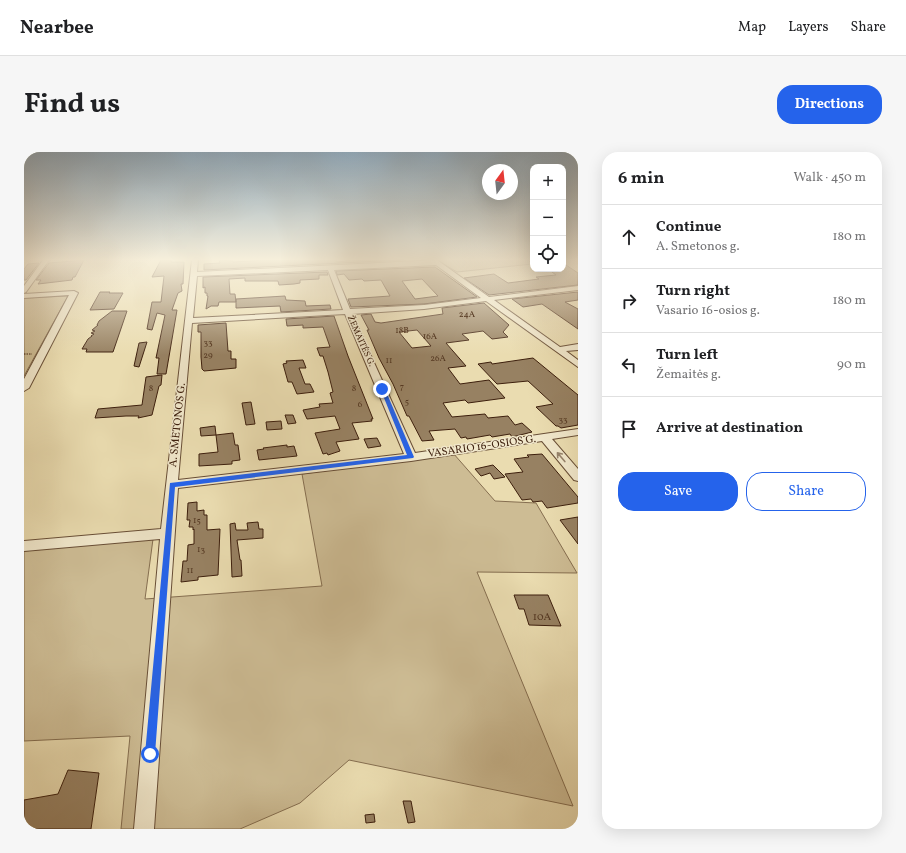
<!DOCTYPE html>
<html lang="en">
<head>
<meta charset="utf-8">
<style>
	body { margin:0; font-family:Vollkorn,serif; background:#f6f6f6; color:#202124 }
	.controls { position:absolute; right:12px; top:12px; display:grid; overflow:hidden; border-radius:8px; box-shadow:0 4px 16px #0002 }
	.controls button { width:36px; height:36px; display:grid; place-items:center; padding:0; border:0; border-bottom:1px solid #e0e0e0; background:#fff; color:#202124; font:20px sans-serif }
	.compass { position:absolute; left:458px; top:12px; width:36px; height:36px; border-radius:50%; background:#fff; box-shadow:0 4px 16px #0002; rotate:15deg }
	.stop { position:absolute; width:12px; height:12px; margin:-9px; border:3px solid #2563eb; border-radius:50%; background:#fff }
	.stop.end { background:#2563eb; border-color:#fff; box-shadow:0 1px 4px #0008 }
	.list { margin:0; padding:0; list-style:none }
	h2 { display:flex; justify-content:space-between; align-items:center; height:52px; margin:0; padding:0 16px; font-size:17px }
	h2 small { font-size:13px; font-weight:400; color:#757577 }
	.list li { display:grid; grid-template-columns:26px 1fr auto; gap:12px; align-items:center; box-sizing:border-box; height:64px; padding:0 16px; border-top:1px solid #e0e0e0 }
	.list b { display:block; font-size:15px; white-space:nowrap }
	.list p { margin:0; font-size:13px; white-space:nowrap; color:#757577 }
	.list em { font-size:13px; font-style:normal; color:#757577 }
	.actions { display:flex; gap:8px; padding:12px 16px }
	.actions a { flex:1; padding:9px 0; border:1px solid #2563eb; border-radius:16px; text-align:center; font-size:14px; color:#2563eb }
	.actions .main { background:#2563eb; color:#fff }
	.icon { flex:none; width:22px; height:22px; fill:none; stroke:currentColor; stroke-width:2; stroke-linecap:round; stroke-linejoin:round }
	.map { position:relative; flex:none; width:554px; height:677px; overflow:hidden; border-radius:16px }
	header { display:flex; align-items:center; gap:24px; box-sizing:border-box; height:56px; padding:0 20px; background:#fff; border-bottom:1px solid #e0e0e0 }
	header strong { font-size:19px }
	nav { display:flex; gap:22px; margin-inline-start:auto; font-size:14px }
	.intro { display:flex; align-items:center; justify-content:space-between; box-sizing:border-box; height:96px; padding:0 24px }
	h1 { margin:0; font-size:28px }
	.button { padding:10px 18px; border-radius:16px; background:#2563eb; color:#fff; font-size:14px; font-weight:700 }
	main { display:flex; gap:24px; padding:0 24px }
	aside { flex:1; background:#fff; border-radius:16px; box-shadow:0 4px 16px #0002 }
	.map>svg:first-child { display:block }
</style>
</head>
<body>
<header>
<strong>Nearbee</strong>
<nav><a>Map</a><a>Layers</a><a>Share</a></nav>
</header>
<div class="intro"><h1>Find us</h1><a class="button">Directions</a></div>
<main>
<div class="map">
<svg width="554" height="677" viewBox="0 0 554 677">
	<rect width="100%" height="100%" fill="#eadcb0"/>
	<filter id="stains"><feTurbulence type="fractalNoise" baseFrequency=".005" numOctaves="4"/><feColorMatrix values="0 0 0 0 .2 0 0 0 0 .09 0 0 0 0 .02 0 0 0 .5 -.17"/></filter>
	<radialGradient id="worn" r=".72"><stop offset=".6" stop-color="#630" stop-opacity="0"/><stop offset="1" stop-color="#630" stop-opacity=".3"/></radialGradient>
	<path fill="#cdbc94" stroke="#856e50" d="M413 108H504L508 112 433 120Z
		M44 144 0 224V146Z
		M429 301 471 349 512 351 553 421 453 420 549 654 325 608 276 651 216 677H97L106 584 0 589V399L129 387 121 447 298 434 278 322Z"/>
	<path fill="#978162" stroke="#3d1f0d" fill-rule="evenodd" d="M60 108 51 125H49L48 128 14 132 17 128H12L25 111Z
		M137 108H148L147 110H160L159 132H157L158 139 154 141 148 158H153L142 222H133L135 206H132L141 163 133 161 128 178 123 177 128 150H137L140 124 128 125Z
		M195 108 209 109V110L243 108H312L313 110 330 108H377L180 118V112L196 111Z
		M15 111 2 128H0V117L4 112Z
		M539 111 554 121V133L465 143 440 126 470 122 484 131 515 127 512 125 532 123 524 117H539Z
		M411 115 453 145 400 152 327 155 324 147 366 144 357 128 340 129 338 127 325 128 320 122 313 123 312 119ZM398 127 414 144 391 147 378 129Z
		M303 120 304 123H295V127L276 128V131L270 132 255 133 254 129H221V126L205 127 206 142H211L212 150H195L194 154H187L182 157 184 144H183V141H181V135L179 136V125Z
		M76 140H86L85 141H99L90 157 66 158Z
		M554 140V148L541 150 554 157V177L518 152 499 155 488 147Z
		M261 144 262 148 281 149 282 154 306 153 307 157 257 160 256 154 212 156V147Z
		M460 151 485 173 479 180 484 185 468 187 459 179 438 182 445 188 422 191 442 214 424 216 436 232 465 228 481 246 444 251 441 248 419 251 428 265 461 262 464 266 484 264 491 273 498 271 508 280 488 285 486 282 468 285 466 283 443 287 442 285 437 286 431 277 405 279 410 288 398 289 385 264H383L369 232 355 206 343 178H345L337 163 347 162 351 170 357 171 419 162 418 156ZM393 178 407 194 388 196 375 180Z
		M88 159H103L89 200H62L63 197H58L64 187 68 184H67L70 182 67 181 71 179 68 178 74 173H73L75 169Z
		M310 164 324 204 349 267H347L348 269 328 271 335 287 312 290 316 299 304 303 303 301 299 302 291 281 316 277 311 264 283 267 279 258 296 255 295 252 309 251 306 241 309 240 304 220 299 204H296L293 196 306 195 299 175 279 176V173L263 174 262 167Z
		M202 171 204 199H207V207H212V216L180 219 178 217 177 205V180H174V173Z
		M123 190 115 215 110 214 115 191Z
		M509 206 554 243V273L537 276 534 274H532L512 255 529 252 504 229 473 232 454 212 467 210 468 212Z
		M279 208 282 216H275L281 232H286L290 240 273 242 268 230H264L259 212 263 211 262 209Z
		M138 223 137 233 135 234 128 263 114 266 115 264H102L71 266 74 257 118 253 122 225Z
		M227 250 231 272 222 273 218 251Z
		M261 263H269L272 271 264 272Z
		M257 269 258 277 243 278 242 270Z
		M191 274 192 283 177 284 176 276Z
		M209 281 211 293H214L216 308 208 309V312L175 314V302L194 300 192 283Z
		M353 286 357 294 344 296 340 287Z
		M263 293V295L270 294 273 304 235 308 233 298 240 297 239 296Z
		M518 302 554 345V351L523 356 518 349 509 350 507 347 498 348 481 322 499 320 490 307 505 305 503 303Z
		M469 313 481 325 470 327 466 321 457 324 451 317Z
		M173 350V359L180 358V363H183V378L196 377 194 423 174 425V428L157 430 159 409H163L164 393 170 392V377L169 378V375H165L166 368H163L164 351Z
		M554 365V392L536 368Z
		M234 370 235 377H239V386L213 388 216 408H217L218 424 208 425 206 372 211 371 212 378H224L223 371Z
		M490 443H524L537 474 505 473 500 457H495Z
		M44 618 75 621 67 677H0V648L34 642Z
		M379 649H387L391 670 384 671Z
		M350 662 351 670 342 671 341 663Z"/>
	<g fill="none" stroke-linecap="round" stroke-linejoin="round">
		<defs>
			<path id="minor" d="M19 108H25L2 140 0 141V134Z
				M168 108H174L173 120 413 108 465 145 554 134V138L470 148 536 195 554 192V198L542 199 554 208V215L462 149 400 157 328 162 391 301 554 277V283L528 287 554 317V329L550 328 518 289 387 309 154 336 130 677H110L136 387 0 399V389L137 377ZM412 113 457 146 400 153 326 157 310 118ZM304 118 319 158 169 166 173 124ZM321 162 380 302 154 328 168 171Z
				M50 139 54 141 5 236 0 239V227L45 143 0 146V142Z"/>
		</defs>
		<use href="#minor" stroke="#684e36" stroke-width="2"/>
		<path stroke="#3d1f0d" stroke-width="1" stroke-dasharray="1.5 1" stroke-linecap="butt" d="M0 202H8"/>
		<use href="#minor" fill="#f1e8cc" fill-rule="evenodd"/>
	</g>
	<defs><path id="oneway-shaft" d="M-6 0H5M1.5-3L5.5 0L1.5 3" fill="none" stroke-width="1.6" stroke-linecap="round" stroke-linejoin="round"/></defs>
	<use stroke="#97846c" href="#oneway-shaft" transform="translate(537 305) rotate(-130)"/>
	<linearGradient id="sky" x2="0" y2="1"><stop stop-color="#91aabc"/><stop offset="0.53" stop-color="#f6efdb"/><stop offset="1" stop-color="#f6efdb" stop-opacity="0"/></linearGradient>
	<rect width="554" height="203" fill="url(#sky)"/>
	<path fill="#2563eb" d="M356 236 361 237 390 305 389 306 151 335 131 602 130 606 126 607 123 606 121 602 146 331 383 303Z"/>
	<g text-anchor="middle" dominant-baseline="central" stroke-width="3" stroke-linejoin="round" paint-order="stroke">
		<g font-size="9" fill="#543822">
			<text x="443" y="162">24A</text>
			<text x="378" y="178">18B</text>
			<text x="406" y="184">16A</text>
			<text x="184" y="190">33</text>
			<text x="184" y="203">29</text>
			<text x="414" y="206">26A</text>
			<text x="365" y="208">11</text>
			<text x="378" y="234">7</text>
			<text x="127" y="236">8</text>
			<text x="330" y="236">8</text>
			<text x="383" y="249">5</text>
			<text x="336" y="252">6</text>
			<text x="539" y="267">33</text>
			<text x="173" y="368">15</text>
			<text x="177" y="397">13</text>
			<text x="166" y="418">11</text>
		</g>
		<g font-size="9" fill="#3d1f0d" stroke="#f1e8cc">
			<text transform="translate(337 189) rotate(66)">ŽEMAITĖS G.</text>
		</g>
		<g font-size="11" fill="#3d1f0d" stroke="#f1e8cc">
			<text transform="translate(154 273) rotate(-84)">A. SMETONOS G.</text>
			<text transform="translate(458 295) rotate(-8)">VASARIO 16-OSIOS G.</text>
		</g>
		<g font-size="11" fill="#543822">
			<text x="518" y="465">10A</text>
		</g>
	</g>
	<rect width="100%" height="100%" filter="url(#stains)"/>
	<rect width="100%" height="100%" fill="url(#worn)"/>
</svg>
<div class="controls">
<button>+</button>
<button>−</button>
<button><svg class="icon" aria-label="locate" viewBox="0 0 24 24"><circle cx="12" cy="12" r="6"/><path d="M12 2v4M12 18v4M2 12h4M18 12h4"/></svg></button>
</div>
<svg class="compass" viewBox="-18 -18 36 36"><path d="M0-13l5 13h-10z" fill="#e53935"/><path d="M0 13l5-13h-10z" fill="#757577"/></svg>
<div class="stop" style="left:126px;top:602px"></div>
<div class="stop end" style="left:358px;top:237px"></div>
</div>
<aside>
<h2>6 min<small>Walk · 450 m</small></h2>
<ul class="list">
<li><svg class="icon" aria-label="ahead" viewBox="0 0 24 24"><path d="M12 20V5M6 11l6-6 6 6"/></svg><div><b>Continue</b><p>A. Smetonos g.</p></div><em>180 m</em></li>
<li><svg class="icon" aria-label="right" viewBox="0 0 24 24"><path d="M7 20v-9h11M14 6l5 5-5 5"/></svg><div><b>Turn right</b><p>Vasario 16-osios g.</p></div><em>180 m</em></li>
<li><svg class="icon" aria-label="left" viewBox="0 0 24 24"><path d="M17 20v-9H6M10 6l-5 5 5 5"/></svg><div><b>Turn left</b><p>Žemaitės g.</p></div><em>90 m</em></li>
<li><svg class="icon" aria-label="arrive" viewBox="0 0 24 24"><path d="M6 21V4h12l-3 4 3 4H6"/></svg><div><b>Arrive at destination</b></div></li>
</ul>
<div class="actions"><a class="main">Save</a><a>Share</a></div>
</aside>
</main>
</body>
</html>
